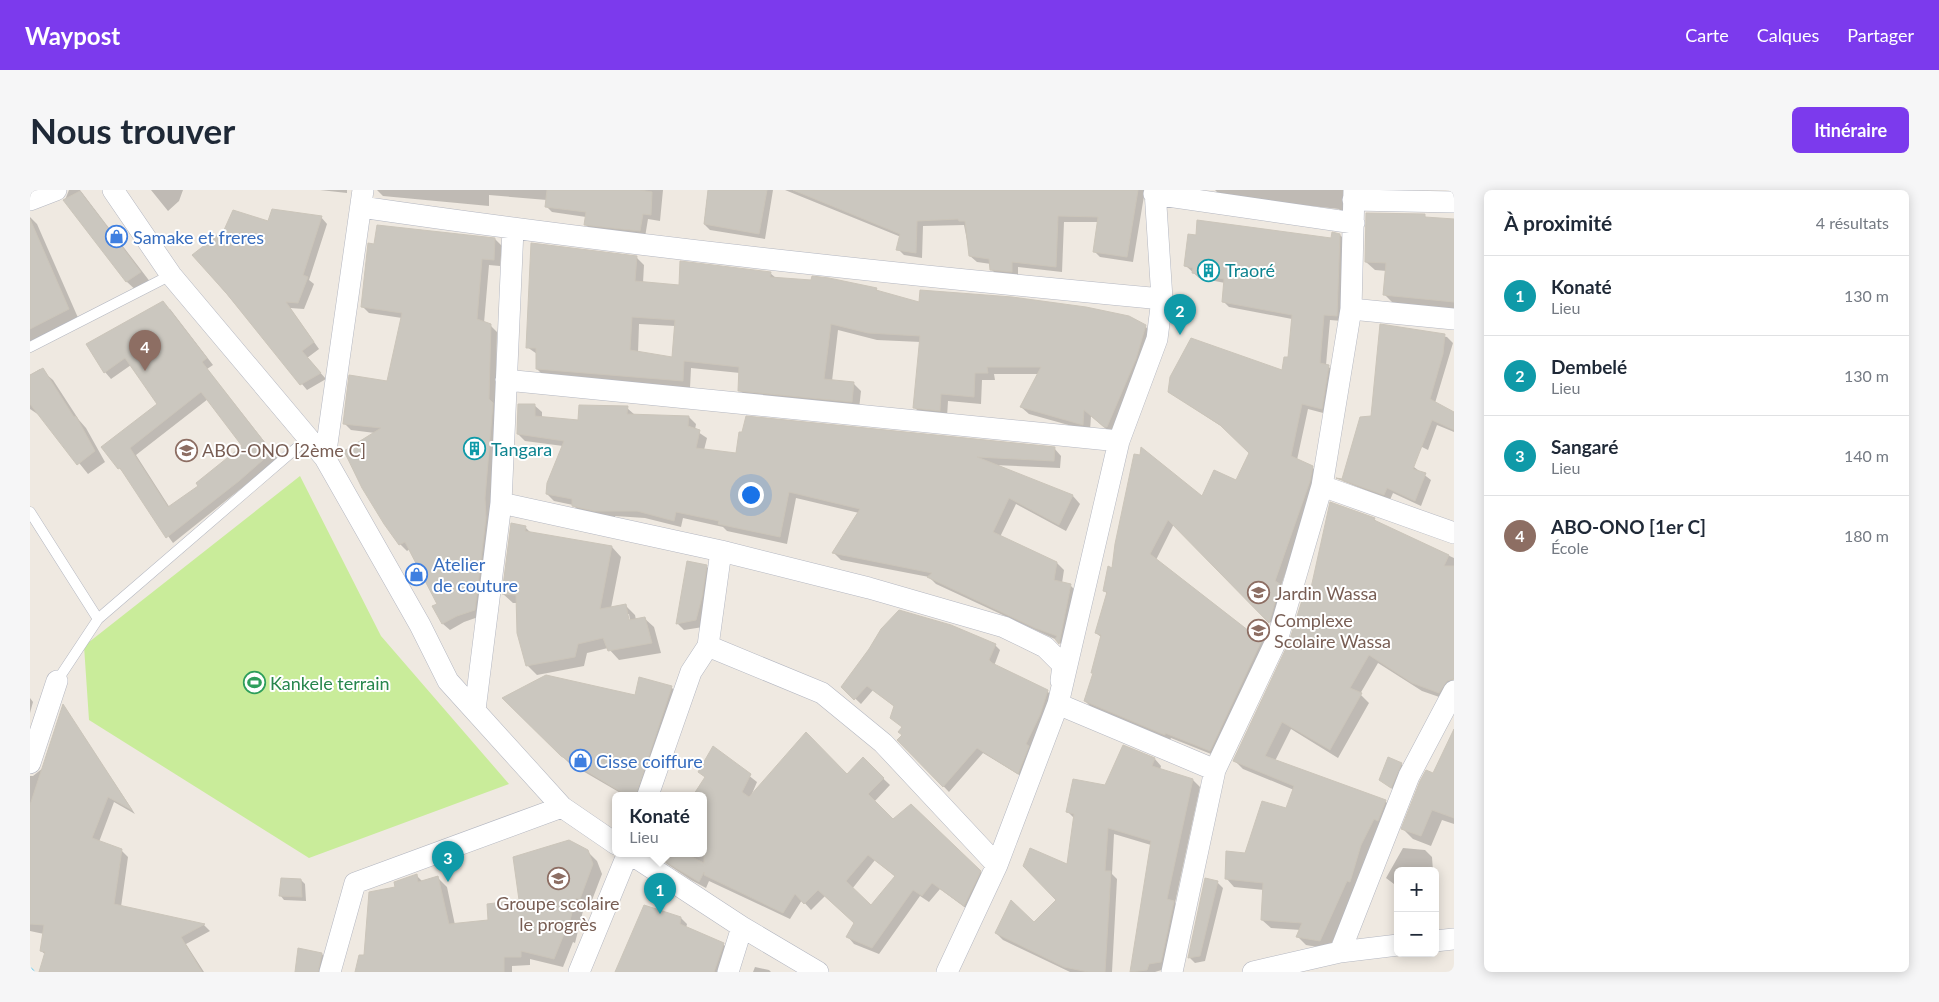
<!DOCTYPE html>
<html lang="fr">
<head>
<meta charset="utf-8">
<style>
	body { margin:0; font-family:Lato,sans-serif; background:#f6f6f7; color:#1f2937 }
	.controls { position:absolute; right:15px; bottom:15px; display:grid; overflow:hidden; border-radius:8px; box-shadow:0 2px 12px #0003 }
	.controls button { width:45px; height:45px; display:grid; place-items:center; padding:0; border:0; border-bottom:1px solid #e0e1e3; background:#fff; color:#1f2937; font:25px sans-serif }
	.you { position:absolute; left:720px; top:304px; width:18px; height:18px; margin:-12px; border:4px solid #fff; border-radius:50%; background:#1a73e8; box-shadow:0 0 0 8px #1a73e833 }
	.badge { display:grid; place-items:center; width:32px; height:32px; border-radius:50%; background:#7c3aed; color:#fff; font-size:16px; font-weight:700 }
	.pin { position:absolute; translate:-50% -41px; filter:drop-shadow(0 1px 2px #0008) }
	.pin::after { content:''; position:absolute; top:26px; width:18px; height:15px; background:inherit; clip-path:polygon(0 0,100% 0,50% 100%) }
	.popup { position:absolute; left:582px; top:602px; width:95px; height:65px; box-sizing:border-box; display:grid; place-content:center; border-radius:8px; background:#fff; filter:drop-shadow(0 1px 4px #0005); font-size:16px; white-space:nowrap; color:#747a83 }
	.popup b { font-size:19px; color:#1f2937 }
	.popup::after { content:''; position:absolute; left:50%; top:100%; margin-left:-10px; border:10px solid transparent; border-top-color:#fff }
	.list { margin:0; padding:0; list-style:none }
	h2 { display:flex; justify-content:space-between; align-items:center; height:65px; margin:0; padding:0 20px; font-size:21px }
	h2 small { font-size:16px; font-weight:400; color:#747a83 }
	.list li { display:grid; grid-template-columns:32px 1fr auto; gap:15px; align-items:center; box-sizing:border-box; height:80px; padding:0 20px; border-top:1px solid #e0e1e3 }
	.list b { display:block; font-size:19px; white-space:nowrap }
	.list p { margin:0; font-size:16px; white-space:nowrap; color:#747a83 }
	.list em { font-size:16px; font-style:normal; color:#747a83 }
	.map { position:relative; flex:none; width:1424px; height:782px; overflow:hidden; border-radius:8px }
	header { display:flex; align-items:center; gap:30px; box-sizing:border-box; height:70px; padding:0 25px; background:#7c3aed; color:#fff }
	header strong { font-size:24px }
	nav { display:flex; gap:28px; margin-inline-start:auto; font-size:18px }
	.intro { display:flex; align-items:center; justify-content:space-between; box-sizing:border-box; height:120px; padding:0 30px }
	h1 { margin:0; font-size:35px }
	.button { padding:12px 22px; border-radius:8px; background:#7c3aed; color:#fff; font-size:18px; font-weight:700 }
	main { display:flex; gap:30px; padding:0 30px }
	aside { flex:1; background:#fff; border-radius:8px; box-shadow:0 2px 12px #0003 }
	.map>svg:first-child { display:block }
</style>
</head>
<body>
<header>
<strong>Waypost</strong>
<nav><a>Carte</a><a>Calques</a><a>Partager</a></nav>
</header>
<div class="intro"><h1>Nous trouver</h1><a class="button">Itinéraire</a></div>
<main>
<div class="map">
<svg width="1424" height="782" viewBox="0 0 1424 782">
	<rect width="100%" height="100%" fill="#efe9e1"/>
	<path fill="#c9ec9a" d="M270 286 351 446 479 594 279 668 59 530 54 456Z"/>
	<path fill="#0003" fill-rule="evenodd" d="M39 0H50L121 93 108 102 97 92 35 10Z
		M121 0H153L149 11 138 21Z
		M290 0H317V3Z
		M347 0H633L630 31 618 29 615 47 561 40 555 34 556 27 522 22 516 16 517 10 459 5V16L353 6Z
		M678 0H743L735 49 680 40 674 34Z
		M755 0H1120L1118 7 1114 6 1103 72 1070 67 1064 61 1069 32H1034L1032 82 988 77V88L967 85 961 79V74L947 72 940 66 934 35 893 36 892 68 874 65 868 59 871 47Z
		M1185 0H1321L1313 24 1309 19 1191 6Z
		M1394 25 1397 29 1424 30V120L1363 113 1354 104 1357 81 1345 80 1336 72Z
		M0 27 7 34 49 130 0 157Z
		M291 27 297 34 279 90 284 94 274 119 260 118 289 159 277 168 296 189 277 200 164 65 239 32Z
		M1310 45 1316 51 1312 131 1300 130 1296 175 1304 181 1297 224 1278 219 1267 270 1282 277 1288 283 1285 297 1251 396 1256 401 1245 437 1144 334 1126 370 1229 449 1238 439 1243 444 1186 566 1141 548 1140 550 1061 517 1055 511 1064 484 1071 447 1066 443 1077 404 1075 401 1083 379 1086 354 1206 292 1220 263 1197 240 1139 202 1253 182 1259 169 1262 129 1199 117 1193 111 1195 93 1169 88 1155 75 1302 50Z
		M465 49 472 56 470 76 459 75 454 133 460 135 467 142 463 336 451 426 434 432 420 440 413 434 409 414 380 359 377 361 370 354 345 243 321 240 314 233 358 192 372 128 339 123 332 116Z
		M502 54 607 68 614 75 613 93 650 96 740 83 746 88 846 99 850 103 890 114 1115 136 1122 144 1082 244 1061 226 1060 241 999 224 991 217 1009 184H964L965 190H952L951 214 918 211 917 227 892 225 884 217 891 152 847 150 808 140 802 191 824 194 831 201 829 219 717 207 709 200 710 183 661 178 660 198 514 186 507 179V164L497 157ZM609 134 645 136 643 169 608 163Z
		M140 119 183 175 177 179 248 269 143 353 95 285 73 257 129 214 101 175 81 189 75 182ZM178 209 214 256 170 296 140 318 106 265Z
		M1351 136 1417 147 1423 153 1405 213 1424 223V242L1407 235 1398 260 1382 252 1384 277 1401 290 1391 316 1363 303 1360 310 1310 290 1313 291 1331 228H1342Z
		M10 179 23 190 49 230 56 238 75 272 58 284 12 227 0 219V185Z
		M504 215 512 222V227L549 231 597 218 605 225 659 227 666 234 665 240 677 248 674 260 707 264 1024 258 1031 266 1030 278 963 275 1043 306 1050 314 1036 341 986 314 970 347 1027 373 1034 380 1032 393 1041 396 1048 403 1036 459 1027 450 906 394 899 387 811 370 804 363 829 323 766 308 757 354 697 341 693 337 653 328 651 337 615 328 585 326V329L550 322 543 315 524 311 517 304 533 256 495 251 488 244Z
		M1301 314 1344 329 1349 334 1424 368V488L1415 509 1392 501 1348 473 1330 504 1339 513 1308 568 1261 539 1245 571 1355 611 1364 620 1299 759 1276 755 1268 747 1271 740 1241 738 1232 730 1234 700 1204 697 1196 688 1256 620 1264 600 1213 579 1205 571 1280 408Z
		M495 337 501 343 582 357 591 367 581 418 595 415 605 425 606 430 614 428 624 437 631 463 589 470 578 458 557 463 554 476 507 485 497 475 488 413H483L473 404ZM596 424H599L601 436Z
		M676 376 683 383 673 437 654 440 647 433Z
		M965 455 970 460 964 476 1017 501 1022 506 994 588 953 563 919 602 869 550 873 546V538L865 517 843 500 831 514 813 497Z
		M610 489 642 498 648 504 613 605H594L539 573 474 509 606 507Z
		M0 508 3 512 0 523Z
		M34 517 105 624 84 612 69 652 91 660 98 667 91 717 174 735 180 741 156 754 174 782H11L16 765 11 761 14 744 0 741V586H3L13 578Z
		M1093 556 1125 569 1131 576 1130 580 1163 590 1170 597 1145 713 1151 719 1138 778 1125 782H1101L1121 655 1084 644 1082 684 1087 689 1082 782H1040L973 750 966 743 1004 734 1028 710 1038 676 1045 629 1038 622 1075 597Z
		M1424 557V634L1412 630 1401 656 1383 649 1373 639 1403 585Z
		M684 558 727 592 721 606 817 586 833 569 860 595 844 612 863 631 880 616 957 688 941 722 910 699 899 712 890 706 849 764 824 754 818 747 826 734 795 706 781 720 772 710 760 729 679 691 676 698 661 690 637 674 630 667V663H674V605H665L676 588 669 581ZM845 670 866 687 841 717 822 699Z
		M1371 574 1381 583 1371 606 1351 590Z
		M1373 658 1395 660 1402 667 1403 681H1368V697L1356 688Z
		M557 661 567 671 572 684 559 718 554 717 545 753 543 752 533 777 500 769V775L482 776V782H327L366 698 386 685 393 692 408 688 417 697 425 735 459 731Z
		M271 690 275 694 276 711 254 710 250 705Z
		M1187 692 1193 698 1175 771 1165 773 1159 767Z
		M651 728 657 734 656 738 693 754 699 760 692 782H587Z
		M292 764 296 769 293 782H267Z
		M725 777 739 780 741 782H723Z"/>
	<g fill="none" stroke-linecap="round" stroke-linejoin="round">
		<path stroke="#75cff0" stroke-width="7" d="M0 781 1 782"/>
	</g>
	<path fill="#cbc7bf" stroke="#cbc5ba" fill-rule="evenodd" d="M517 0H610L622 2 621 25 613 24 610 41 554 35 556 22 515 17Z
		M678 0H737L729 44 674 34Z
		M763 0H1108L1097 67 1063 62 1068 27 1028 26 1026 77 982 72V82L960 80 959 69 939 66 935 31H929L928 29 887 31 886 63 866 60 870 44Z
		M50 1 111 82 96 92 33 10Z
		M242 19 292 26 273 85 278 87 268 113 256 112 284 152 272 161 291 183 270 195 197 104 162 65 194 40 203 20 238 31Z
		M1336 23 1395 24V27L1424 29V112L1353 105 1356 73 1335 72Z
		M0 29 39 119 0 139Z
		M1167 30 1301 48 1302 42 1310 44 1307 126 1294 125 1290 173 1299 175 1292 219 1272 214 1261 266 1283 276 1280 291 1245 391 1250 394 1239 433 1138 330 1120 364 1228 448 1238 437 1180 561 1135 543V545L1054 511 1063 483H1061L1071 445 1065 443 1077 402 1073 401 1078 376 1082 378 1085 354 1104 264 1110 265 1111 257 1172 306 1184 280 1206 290 1219 263 1190 235 1138 202 1140 187 1161 148 1252 180 1254 167H1258L1262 125 1192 112 1194 89 1162 83 1163 78 1154 76 1158 44 1166 45Z
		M347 35 465 48 464 70 452 69 447 129 461 134 459 209 463 213 455 308 456 328 445 420 427 426 412 434 402 416 407 414 375 352 369 355 354 334 332 298 314 261 351 238 313 234 319 185 357 191 372 123 331 117 338 53 344 54Z
		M501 53 607 66 605 91 649 95 650 71 741 82 740 87 781 90 782 86 799 88 847 98 846 100 889 112 890 100 982 107 1056 117 1099 126 1116 135 1106 169 1077 237H1074L1054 220 1053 235 990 217 1011 177H957L958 183H945L944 207 911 204 910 221 883 218 890 146 838 143 801 134 794 189 824 192 822 212 708 201 709 177 654 171 653 191 506 179V158H496ZM602 127 645 130 642 167 600 160Z
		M133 111 177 168 172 172 242 262 209 291 136 348 90 278 88 279 71 257 127 214 95 168 74 183 56 154ZM171 202 212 256 166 293 168 296 138 317 100 258Z
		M1350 134 1415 144 1413 164 1400 209 1424 222V240L1402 230 1383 279 1396 283 1385 311 1357 298 1354 305 1306 288 1312 289 1330 227 1341 226Z
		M13 178 44 227 46 226 65 261 47 275 0 214V185Z
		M488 214H505V226L548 230 549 215 598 216 597 224 659 226 658 236 670 240 666 258 706 263 709 242H712L716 226 1025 257 1024 271 947 267 1043 305 1029 335 979 308 963 342 1027 372 1024 390 1041 394 1029 454 1025 449 1027 446 1005 438 897 387 902 383 802 363 830 319 759 302 750 347 688 334 689 331 646 322 644 331 607 321H564L542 316V309L516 304 517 293 534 251 487 244Z
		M1300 312 1345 328 1344 330 1419 365 1414 376H1424V489L1417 491 1409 503 1382 493 1339 465 1320 498 1332 503 1300 560 1252 532 1235 566 1356 610 1348 631 1344 629 1331 655 1320 692 1317 691 1290 751 1266 747 1272 733 1231 730 1233 693 1195 689 1196 661 1215 663 1232 611 1256 618 1264 596 1203 571 1259 452 1274 404 1279 407Z
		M481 333 496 336 495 341 582 356 570 419 596 414 599 430 615 427 622 453 578 461 573 448 548 454 545 467 496 476 487 443 486 405 472 404Z
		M657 371 677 375 672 407 666 430 646 434Z
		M869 420 921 435 966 454 959 470 962 473 1018 500 1010 525 996 554 999 556 988 584 947 558 913 597 867 550 872 545 868 542 872 537 860 528 864 516 837 496 824 510 811 497 839 459 851 439Z
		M516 485 605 505 609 487 642 496 606 605H596L531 566 472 508Z
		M33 514 102 620 78 607 62 648 92 659 84 714 175 734 151 747 172 782H9L15 762 10 761 14 735 0 734V615Z
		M1424 539V628L1402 620 1391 646 1371 639 1390 591 1396 580 1403 583Z
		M776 542 817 584 833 567 854 588 838 604 863 629 881 614 951 681 934 716 902 693 892 706 883 700 842 758 816 747 824 733 788 700 774 714 765 704 753 723 674 685V682L669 692 621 663H663L660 666 674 673V605L664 604 675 587 668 582 683 556 721 584 712 602 719 607ZM838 665 865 686 841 715 816 691Z
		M1093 555 1125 568 1122 576 1163 589 1137 709 1144 711 1131 772 1119 774 1117 780 1100 782 1121 651 1078 638 1075 681H1081L1075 782H1058L1034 777 965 743 981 710 1004 732 1026 710 993 676 1000 658 1037 674 1044 624 1036 622 1043 589 1075 595Z
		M1358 567 1372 573 1361 598 1349 590Z
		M539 650 558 660 563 674 550 709 546 708 536 745 534 744 524 769 491 761V767H474V782H325L329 765H334L339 702 365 697 364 692 387 684 388 692 408 686 419 734 458 730 457 714 489 710 483 667Z
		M251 688 271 689 272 707 249 706Z
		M1175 688 1188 691 1170 766 1158 768Z
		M614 715 651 727 650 734 694 753 684 782H585Z
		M268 758 292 763 288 782H265Z"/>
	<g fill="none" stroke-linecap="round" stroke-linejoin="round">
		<defs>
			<path id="lane" d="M0 157 141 85
				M0 322 68 429
				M27 491 68 429 278 248"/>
			<path id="street" d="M83 0 141 85 295 268 390 435 418 491 532 617 586 654
				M1124 4 1324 33
				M0 10 26 0
				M1323 10 1424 12
				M331 17C597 56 865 84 1132 109
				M1321 119 1424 129
				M476 190 1089 251
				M295 268 333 0
				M1292 296 1424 343
				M471 313 691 361 839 398 974 437 1015 457 1033 475 1031 491
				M678 456 792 503 853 553 967 675
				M1028 514 1185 580
				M445 520 471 313 483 39
				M0 573 27 491
				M618 605 661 482 678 456 691 361
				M599 663 712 737 788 782
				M1405 751 1424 749
				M1310 762 1379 586 1424 501
				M300 782 325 693 532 617
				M549 782 598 663
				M698 782 712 737
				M917 782 967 675 1028 514 1089 251 1127 149 1132 109 1125 0
				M1142 782 1185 580 1248 447 1292 296 1321 119 1324 0
				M1223 782 1310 762 1368 755"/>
		</defs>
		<use href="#lane" stroke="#b4b7c1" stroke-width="11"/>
		<use href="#street" stroke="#b4b7c1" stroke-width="22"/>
		<use href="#lane" stroke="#fff" stroke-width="10"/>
		<use href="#street" stroke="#fff" stroke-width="21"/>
	</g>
	<defs>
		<symbol id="shop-ring" viewBox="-11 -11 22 22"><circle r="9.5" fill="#fff" stroke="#3f7fe0" stroke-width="1.5"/><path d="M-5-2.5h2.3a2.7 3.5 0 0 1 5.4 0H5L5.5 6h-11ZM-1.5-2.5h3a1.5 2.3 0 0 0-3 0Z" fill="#3f7fe0"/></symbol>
		<symbol id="building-ring" viewBox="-11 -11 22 22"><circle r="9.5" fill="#fff" stroke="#0f9aa8" stroke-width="1.5"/><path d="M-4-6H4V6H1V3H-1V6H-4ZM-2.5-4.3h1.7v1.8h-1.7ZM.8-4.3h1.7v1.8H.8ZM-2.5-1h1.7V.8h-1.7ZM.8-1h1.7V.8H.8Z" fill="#0f9aa8"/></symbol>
		<symbol id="school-ring" viewBox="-11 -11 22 22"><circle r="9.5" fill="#fff" stroke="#8d6e63" stroke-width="1.5"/><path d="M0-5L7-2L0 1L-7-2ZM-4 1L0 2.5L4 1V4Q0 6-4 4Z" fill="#8d6e63"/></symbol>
		<symbol id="stadium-ring" viewBox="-11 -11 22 22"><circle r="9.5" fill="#fff" stroke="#2e9e5b" stroke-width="1.5"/><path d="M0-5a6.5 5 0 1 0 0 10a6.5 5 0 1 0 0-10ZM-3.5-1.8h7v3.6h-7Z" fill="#2e9e5b"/></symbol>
	</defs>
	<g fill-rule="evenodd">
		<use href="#shop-ring" x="74" y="34" width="25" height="25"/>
		<use href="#building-ring" x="1166" y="68" width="25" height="25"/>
		<use href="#building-ring" x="432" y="246" width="25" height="25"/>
		<use href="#school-ring" x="144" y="248" width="25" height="25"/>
		<use href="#shop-ring" x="374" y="372" width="25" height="25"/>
		<use href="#school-ring" x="1216" y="390" width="25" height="25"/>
		<use href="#school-ring" x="1216" y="428" width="25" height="25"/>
		<use href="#stadium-ring" x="212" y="480" width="25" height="25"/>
		<use href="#shop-ring" x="538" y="558" width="25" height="25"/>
		<use href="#school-ring" x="516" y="676" width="25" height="25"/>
	</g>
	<g text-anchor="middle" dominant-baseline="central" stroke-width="4" stroke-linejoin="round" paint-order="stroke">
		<g font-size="18" fill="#366cbe" stroke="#fff" text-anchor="start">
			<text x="103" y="47">Samake et freres</text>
			<text x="403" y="374">Atelier<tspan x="403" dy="21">de couture</tspan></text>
			<text x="566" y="571">Cisse coiffure</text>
		</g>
		<g font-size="18" fill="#0d838f" stroke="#fff" text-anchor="start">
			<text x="1195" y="80">Traoré</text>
			<text x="461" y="259">Tangara</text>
		</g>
		<g font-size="18" fill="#785e54" stroke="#fff" text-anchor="start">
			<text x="172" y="260">ABO-ONO [2ème C]</text>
			<text x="1245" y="403">Jardin Wassa</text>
			<text x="1244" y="430">Complexe<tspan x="1244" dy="21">Scolaire Wassa</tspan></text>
			<text x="528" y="713" text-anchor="middle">Groupe scolaire<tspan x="528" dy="21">le progrès</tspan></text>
		</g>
		<g font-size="18" fill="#27864d" stroke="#fff" text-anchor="start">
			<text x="240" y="493">Kankele terrain</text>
		</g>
	</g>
</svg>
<div class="controls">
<button>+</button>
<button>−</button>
</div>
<div class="you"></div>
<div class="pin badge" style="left:630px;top:724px;background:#0f9aa8">1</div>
<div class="popup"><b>Konaté</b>Lieu</div>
<div class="pin badge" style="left:1150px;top:145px;background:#0f9aa8">2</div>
<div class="pin badge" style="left:418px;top:692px;background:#0f9aa8">3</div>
<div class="pin badge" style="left:115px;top:181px;background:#8d6e63">4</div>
</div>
<aside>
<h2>À proximité<small>4 résultats</small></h2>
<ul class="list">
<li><span class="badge" style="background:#0f9aa8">1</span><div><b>Konaté</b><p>Lieu</p></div><em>130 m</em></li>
<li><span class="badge" style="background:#0f9aa8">2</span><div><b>Dembelé</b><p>Lieu</p></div><em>130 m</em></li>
<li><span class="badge" style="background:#0f9aa8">3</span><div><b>Sangaré</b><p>Lieu</p></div><em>140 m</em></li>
<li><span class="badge" style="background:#8d6e63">4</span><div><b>ABO-ONO [1er C]</b><p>École</p></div><em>180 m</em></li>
</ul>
</aside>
</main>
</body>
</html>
